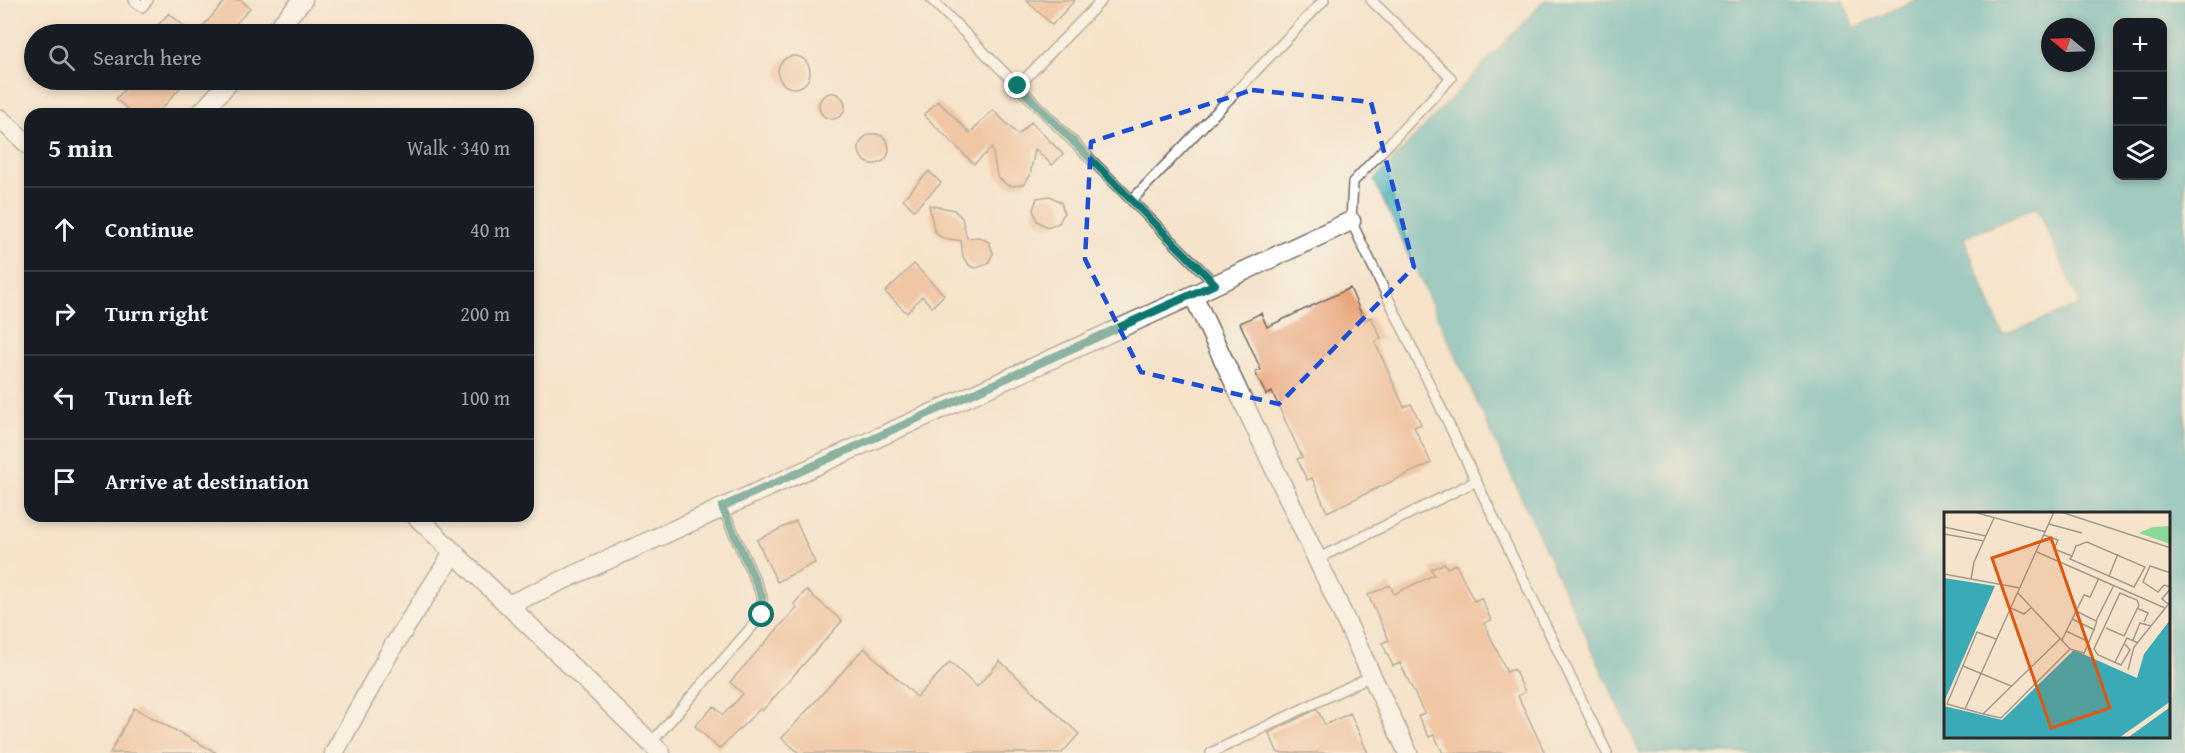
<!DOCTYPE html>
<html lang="en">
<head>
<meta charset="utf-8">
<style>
	body { margin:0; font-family:"Gentium Book Plus",serif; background:#242831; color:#f1f3f6 }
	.controls { position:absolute; right:18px; top:18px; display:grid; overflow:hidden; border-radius:12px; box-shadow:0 3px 9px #0003 }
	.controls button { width:54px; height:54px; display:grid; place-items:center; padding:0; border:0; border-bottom:2px solid #363941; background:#171b24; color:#f1f3f6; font:30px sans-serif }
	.compass { position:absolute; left:2041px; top:18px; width:54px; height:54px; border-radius:50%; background:#171b24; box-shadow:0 3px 9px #0003; rotate:289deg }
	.stop { position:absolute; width:18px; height:18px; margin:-14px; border:4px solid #0f766e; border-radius:50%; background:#fff }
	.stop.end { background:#0f766e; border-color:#fff; box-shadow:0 2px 6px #0008 }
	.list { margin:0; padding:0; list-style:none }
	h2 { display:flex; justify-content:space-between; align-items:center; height:78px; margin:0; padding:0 24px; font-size:26px }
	h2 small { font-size:20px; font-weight:400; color:#9ea1a6 }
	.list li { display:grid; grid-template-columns:39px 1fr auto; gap:18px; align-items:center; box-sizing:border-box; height:84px; padding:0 24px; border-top:2px solid #363941 }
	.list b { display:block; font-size:22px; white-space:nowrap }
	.list em { font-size:20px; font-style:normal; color:#9ea1a6 }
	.icon { flex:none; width:33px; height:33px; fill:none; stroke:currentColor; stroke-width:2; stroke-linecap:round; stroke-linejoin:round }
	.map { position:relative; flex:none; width:2185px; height:753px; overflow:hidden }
	.search { position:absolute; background:#171b24; box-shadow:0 3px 9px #0003; left:24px; top:24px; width:510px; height:66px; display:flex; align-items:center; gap:15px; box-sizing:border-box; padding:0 21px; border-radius:33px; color:#9ea1a6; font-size:22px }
	.panel { position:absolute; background:#171b24; box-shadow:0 3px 9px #0003; left:24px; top:108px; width:510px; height:414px; border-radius:18px }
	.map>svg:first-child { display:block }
</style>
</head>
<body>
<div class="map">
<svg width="2185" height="753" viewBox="0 0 2185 753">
	<rect width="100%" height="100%" fill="#f7f3e8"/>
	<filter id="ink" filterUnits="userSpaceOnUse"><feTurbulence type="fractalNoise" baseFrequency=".0167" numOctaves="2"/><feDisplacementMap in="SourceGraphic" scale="12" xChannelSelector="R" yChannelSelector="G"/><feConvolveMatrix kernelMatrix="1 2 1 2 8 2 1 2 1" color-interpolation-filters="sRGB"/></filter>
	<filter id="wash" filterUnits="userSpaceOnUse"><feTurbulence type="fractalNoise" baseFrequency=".008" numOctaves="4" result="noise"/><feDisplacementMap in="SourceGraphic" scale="24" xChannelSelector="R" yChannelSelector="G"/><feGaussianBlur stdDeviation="1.35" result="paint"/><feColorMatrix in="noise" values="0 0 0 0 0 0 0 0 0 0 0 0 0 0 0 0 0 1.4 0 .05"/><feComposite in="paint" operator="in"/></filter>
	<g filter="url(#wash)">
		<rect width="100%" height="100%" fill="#f5e3cb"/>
		<path fill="#3aabb6" stroke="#326b70" stroke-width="1.5" fill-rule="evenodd" d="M1545 0H1843L1854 28 1915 0H2185V753H1640L1374 180ZM2118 22H2162V176H2118ZM2050 27H2086V63H2050ZM2037 207 2080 305 2003 335 1964 238ZM1945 513H2168V736H1945Z"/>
		<g id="blocks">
			<path fill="#e9a377" d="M226 0H241L250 8 227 34H196Z
				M1026 0H1075L1052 25Z
				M169 13 193 34H150Z
				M778 72a16 16 0 1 1 32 0a16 16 0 1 1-32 0Z
				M133 80H187L157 114H133L116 99Z
				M819 106a13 13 0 1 1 26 0a13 13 0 1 1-26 0Z
				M938 101 970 133 993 110 1018 135 1031 122 1063 154 1052 165 1035 149 1030 176 1024 184 1014 186 1007 185 997 176 992 148 974 164 924 115Z
				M859 149a15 15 0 1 1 30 0a15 15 0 1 1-30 0Z
				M929 171 941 183 914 210 903 199Z
				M1050 196 1061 202 1064 213 1059 223 1047 227 1037 221 1033 210 1037 198Z
				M929 205 954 210 962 218 967 238 979 237 989 242 993 253 988 264 976 268 970 266 963 257 961 241 943 238 938 235 934 230Z
				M914 264 944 295 932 307 922 296 907 313 885 292Z
				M1350 288 1364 320 1371 317 1381 338 1375 342 1404 407 1411 404 1421 424 1414 427 1431 463 1327 512 1312 478 1307 480 1297 459 1302 457 1272 392 1266 395 1255 372 1261 370 1240 323 1261 313 1267 327Z
				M796 521 815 563 777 582 757 540Z
				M1445 563 1447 568 1456 564 1474 601 1481 598 1491 620 1484 623 1507 672 1514 669 1525 692 1518 696 1545 753H1443L1434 735 1429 737 1418 716 1424 713 1400 663 1393 666 1382 643 1389 640 1368 595 1390 585 1394 594 1434 575 1431 569Z
				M806 590 842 621 762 711 760 709 719 749 695 726 714 706 723 715 743 694 730 682 797 607 794 604Z
				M864 648 917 697 950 662 977 687 1000 661 1079 734 1062 753H799L782 738Z
				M134 708 217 753H110Z
				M1317 709 1325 725 1350 713 1368 753H1278L1269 733Z"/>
		</g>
	</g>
	<g filter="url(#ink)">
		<use href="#blocks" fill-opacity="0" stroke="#726b63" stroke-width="1.5"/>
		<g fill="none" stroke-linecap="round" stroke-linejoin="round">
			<defs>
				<path id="lane" d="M134 0 142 7 148 0
					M932 0 1215 284
					M1371 0 1451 78 1353 182 1351 221 1607 753
					M1018 86 1102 0
					M1132 200 1324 0
					M1317 559 1476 481
					M651 743 762 615V596L722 507
					M1211 753 1371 676"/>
				<path id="street" d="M272 34 303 0
					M200 114 231 80
					M0 119 30 146
					M1193 295 1408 753
					M416 516 661 753
					M508 605 1193 295 1351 221
					M334 753 392 648 454 552"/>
			</defs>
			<use href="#lane" stroke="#726b63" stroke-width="12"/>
			<use href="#street" stroke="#726b63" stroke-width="21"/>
			<use href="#lane" stroke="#fff" stroke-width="9"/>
			<use href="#street" stroke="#fff" stroke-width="18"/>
		</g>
	</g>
	<g fill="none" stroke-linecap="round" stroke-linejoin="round" filter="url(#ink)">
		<path stroke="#0f766e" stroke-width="8" d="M762 615V596L722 507 1215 284 1018 86"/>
	</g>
	<path d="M0 0H2185V753H0ZM1252 90 1371 102 1414 267 1279 404 1141 372 1085 259 1091 142Z" fill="#f5e3cb" fill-opacity=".55" fill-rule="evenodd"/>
	<path fill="none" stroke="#1d4ed8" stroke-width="4.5" stroke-dasharray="12 8" stroke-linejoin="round" d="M1252 90 1371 102 1414 267 1279 404 1141 372 1085 259 1091 142Z"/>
	<g transform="translate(1944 512)">
		<rect width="226" height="226" fill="#f5e3cb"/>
		<path d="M226 14V32L195 21 209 15Z" fill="#88d898"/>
		<path d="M0 66 51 74 0 190ZM226 108V190L175 226H0V194L58 208 130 138 193 166 200 142ZM226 195V226H183Z" fill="#3aabb6"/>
		<path d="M226 190V195L183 226H175Z" fill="#f5e3cb"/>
		<path fill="none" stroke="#a4998b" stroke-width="1.5" d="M30 0 102 20M117 0 227 36M105 12 138 21M0 15 42 24M0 22 40 29M100 23 114 28 110 37 128 44 132 34 143 30 201 55 190 75 126 47 128 44M93 40 221 96M227 61 206 54 199 70 214 80 220 73 227 75M0 62 76 76M165 64 174 42M27 67 30 50 50 6M74 81 126 137 140 141 145 130M224 92 218 87 227 76M67 96 80 102 87 96M193 96 204 101 200 110M132 99 152 109 170 73M128 107 151 118M162 116 180 124M122 119 145 130 153 109M180 124 195 93 193 88 176 81 150 137 154 143 177 153 186 138 181 132M52 127 33 120 3 192 21 197 110 0M118 128 140 83 146 85 155 66M189 128 196 111 207 114M171 150 183 126 194 131M19 154 67 174M184 158 190 135 227 89M21 197 39 202 116 127M39 202 57 206 126 137"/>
		<path fill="#df570e" fill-opacity="0.15" stroke="#df570e" stroke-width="3" d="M107 26 166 196 107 216 48 46Z"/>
		<rect width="226" height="226" fill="none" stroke="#2b2b2b" stroke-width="3"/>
	</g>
</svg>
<div class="controls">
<button>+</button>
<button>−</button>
<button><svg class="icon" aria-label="layers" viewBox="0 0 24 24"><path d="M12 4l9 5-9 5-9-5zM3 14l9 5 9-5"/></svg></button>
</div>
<svg class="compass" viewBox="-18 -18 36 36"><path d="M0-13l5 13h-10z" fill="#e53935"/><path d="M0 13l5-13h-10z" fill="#9ea1a6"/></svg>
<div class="stop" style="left:762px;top:615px"></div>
<div class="stop end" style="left:1018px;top:86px"></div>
<div class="search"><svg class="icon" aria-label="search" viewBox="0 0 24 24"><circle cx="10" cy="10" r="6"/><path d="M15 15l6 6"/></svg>Search here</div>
<section class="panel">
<h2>5 min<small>Walk · 340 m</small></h2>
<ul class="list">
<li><svg class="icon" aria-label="ahead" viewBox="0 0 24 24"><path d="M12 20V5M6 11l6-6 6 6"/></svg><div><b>Continue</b></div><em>40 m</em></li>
<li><svg class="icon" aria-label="right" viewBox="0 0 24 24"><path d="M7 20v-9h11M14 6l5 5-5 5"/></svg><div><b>Turn right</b></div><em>200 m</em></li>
<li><svg class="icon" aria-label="left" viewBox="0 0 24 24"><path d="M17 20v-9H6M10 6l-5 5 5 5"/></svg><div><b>Turn left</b></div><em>100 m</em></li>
<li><svg class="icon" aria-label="arrive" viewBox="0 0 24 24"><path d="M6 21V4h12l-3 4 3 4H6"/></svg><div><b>Arrive at destination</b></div></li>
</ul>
</section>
</div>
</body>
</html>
